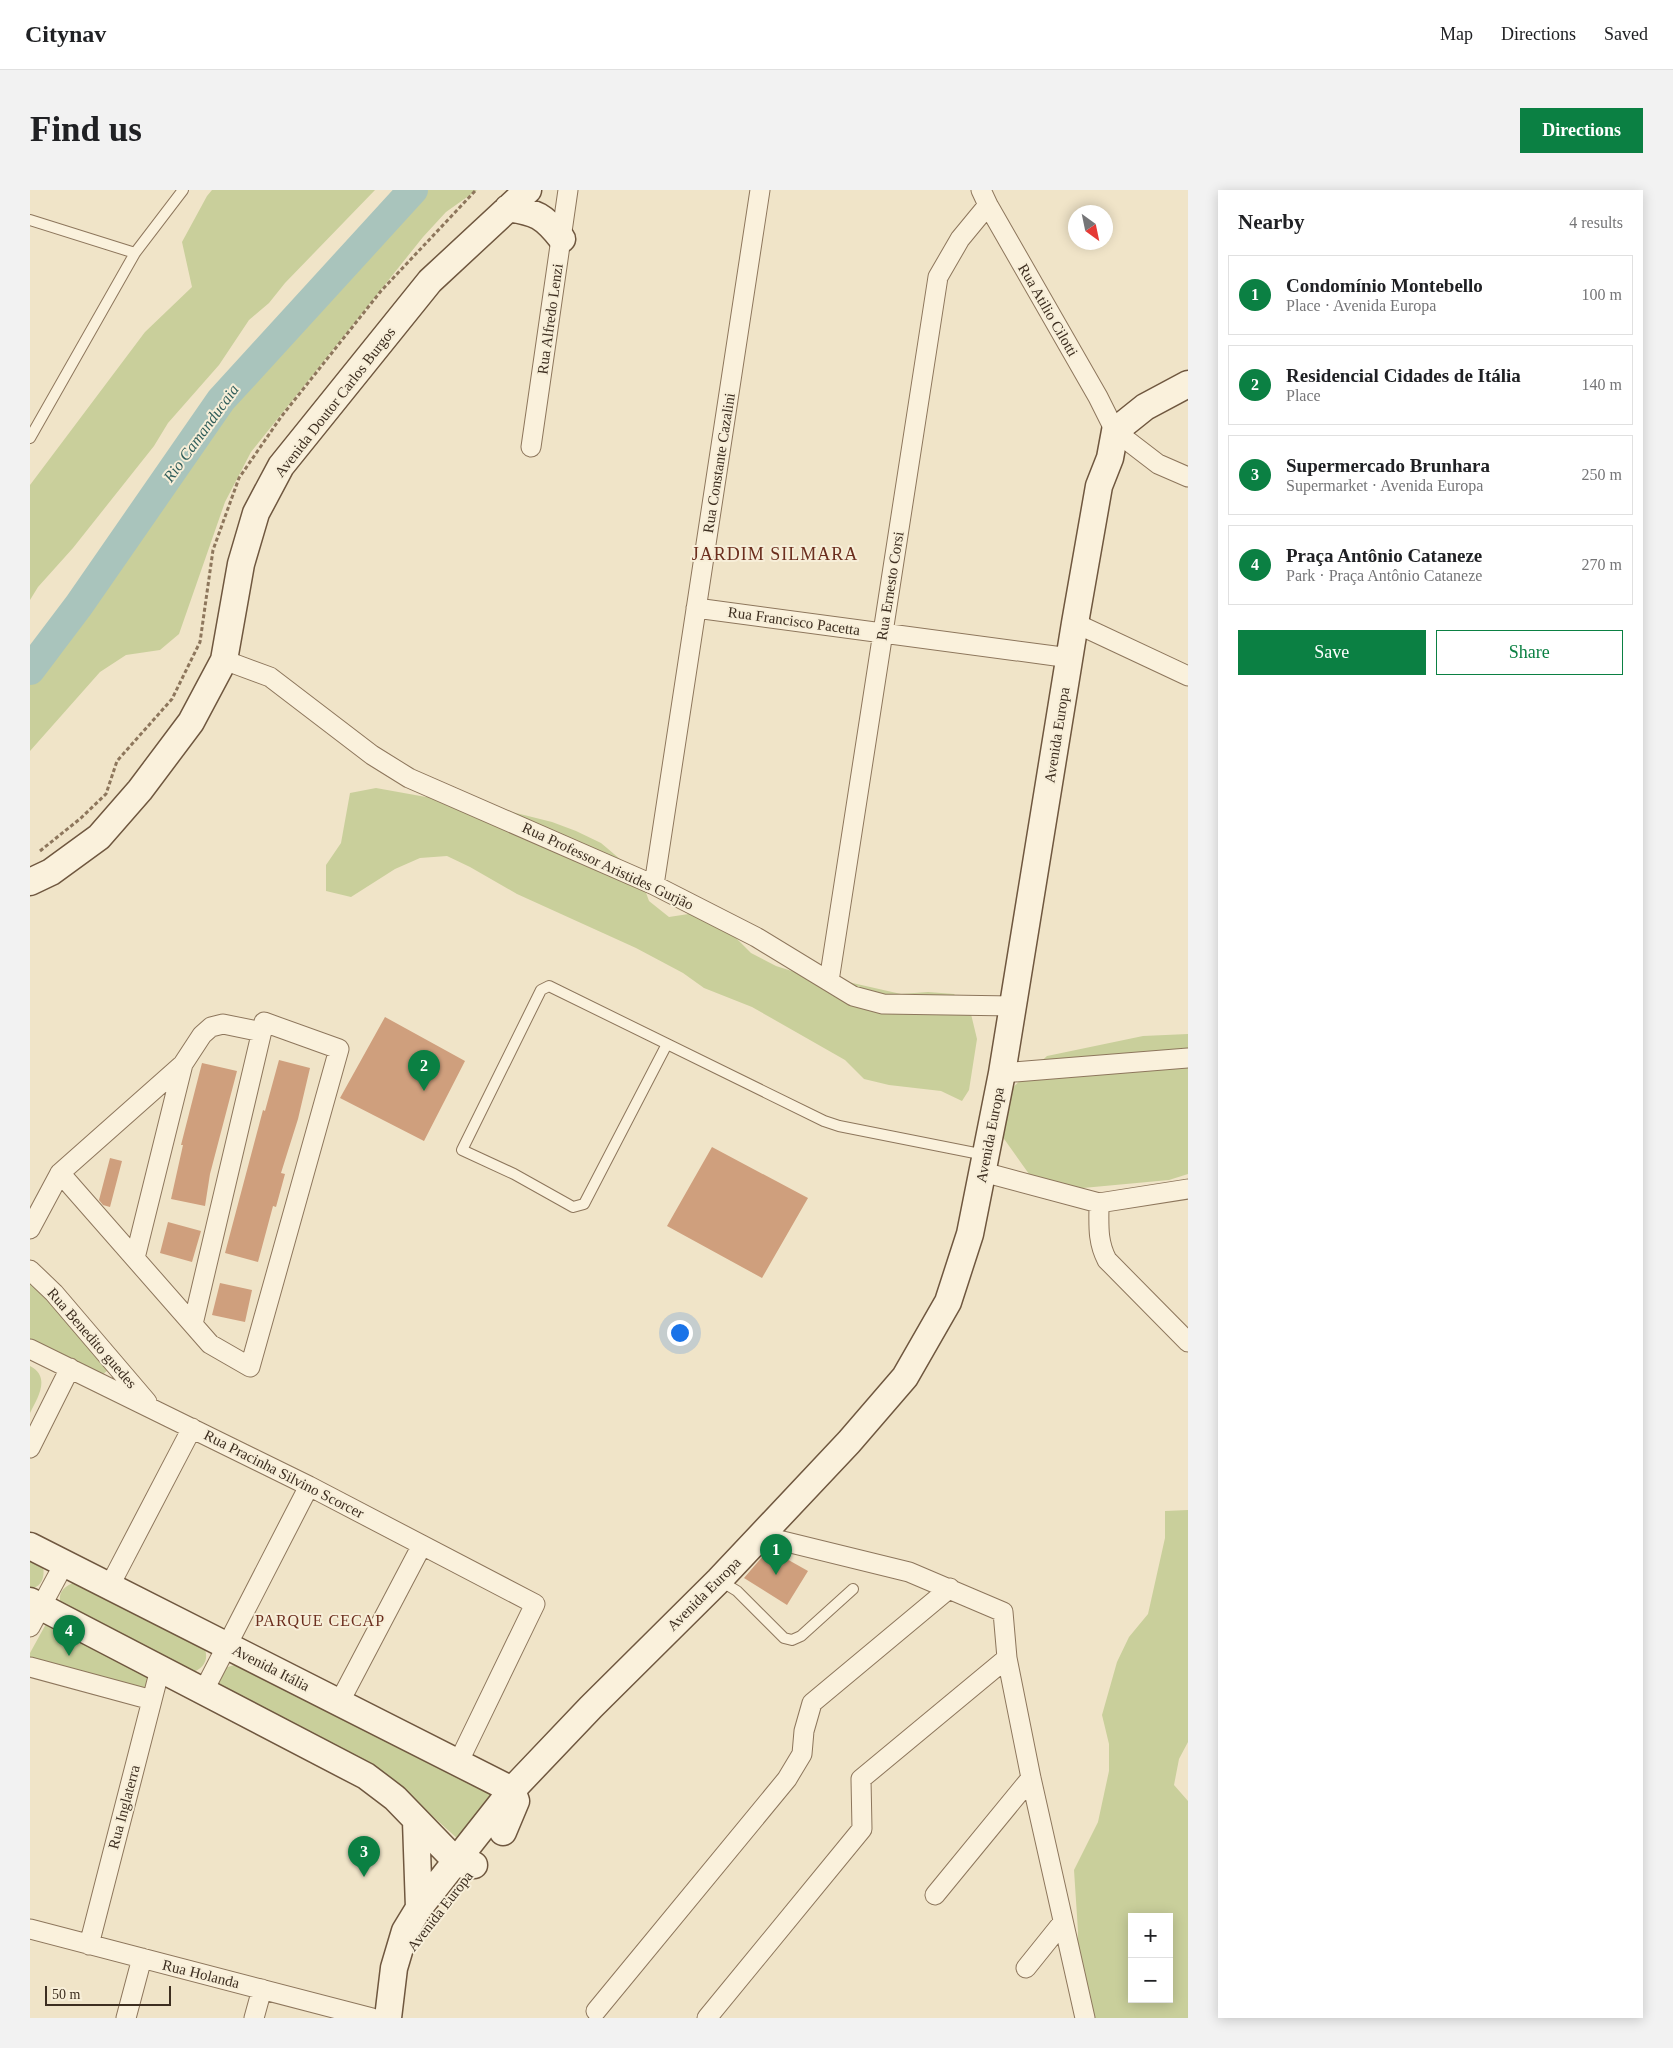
<!DOCTYPE html>
<html lang="en">
<head>
<meta charset="utf-8">
<style>
	body { margin:0; font-family:Georgia,serif; background:#f2f2f2; color:#202124 }
	.controls { position:absolute; right:15px; bottom:15px; display:grid; overflow:hidden; border-radius:0px; box-shadow:0 2px 12px #0003 }
	.controls button { width:45px; height:45px; display:grid; place-items:center; padding:0; border:0; border-bottom:1px solid #e0e0e0; background:#fff; color:#202124; font:25px sans-serif }
	.compass { position:absolute; left:1038px; top:15px; width:45px; height:45px; border-radius:50%; background:#fff; box-shadow:0 2px 12px #0003; rotate:147deg }
	.scale { position:absolute; left:15px; bottom:12px; width:126px; box-sizing:border-box; padding-left:5px; border:2px solid #3d2e20; border-top:0; font-size:14px; line-height:18px; white-space:nowrap; color:#3d2e20; -webkit-text-stroke:4px #f7eed8; paint-order:stroke }
	.you { position:absolute; left:649px; top:1142px; width:18px; height:18px; margin:-12px; border:4px solid #fff; border-radius:50%; background:#1a73e8; box-shadow:0 0 0 8px #1a73e833 }
	.badge { display:grid; place-items:center; width:32px; height:32px; border-radius:50%; background:#0b8043; color:#fff; font-size:16px; font-weight:700 }
	.pin { position:absolute; translate:-50% -41px; filter:drop-shadow(0 1px 2px #0008) }
	.pin::after { content:''; position:absolute; top:26px; width:18px; height:15px; background:inherit; clip-path:polygon(0 0,100% 0,50% 100%) }
	.list { margin:0; padding:0; list-style:none }
	h2 { display:flex; justify-content:space-between; align-items:center; height:65px; margin:0; padding:0 20px; font-size:21px }
	h2 small { font-size:16px; font-weight:400; color:#757577 }
	.list li { display:grid; grid-template-columns:32px 1fr auto; gap:15px; align-items:center; box-sizing:border-box; height:80px; margin:0 10px 10px; padding:0 10px; border:1px solid #e0e0e0; border-radius:0px }
	.list b { display:block; font-size:19px; white-space:nowrap }
	.list p { margin:0; font-size:16px; white-space:nowrap; color:#757577 }
	.list em { font-size:16px; font-style:normal; color:#757577 }
	.actions { display:flex; gap:10px; padding:15px 20px }
	.actions a { flex:1; padding:11px 0; border:1px solid #0b8043; border-radius:0px; text-align:center; font-size:18px; color:#0b8043 }
	.actions .main { background:#0b8043; color:#fff }
	.map { position:relative; flex:none; width:1158px; height:1828px; overflow:hidden; border-radius:0px }
	header { display:flex; align-items:center; gap:30px; box-sizing:border-box; height:70px; padding:0 25px; background:#fff; border-bottom:1px solid #e0e0e0 }
	header strong { font-size:24px }
	nav { display:flex; gap:28px; margin-inline-start:auto; font-size:18px }
	.intro { display:flex; align-items:center; justify-content:space-between; box-sizing:border-box; height:120px; padding:0 30px }
	h1 { margin:0; font-size:35px }
	.button { padding:12px 22px; border-radius:0px; background:#0b8043; color:#fff; font-size:18px; font-weight:700 }
	main { display:flex; gap:30px; padding:0 30px }
	aside { flex:1; background:#fff; border-radius:0px; box-shadow:0 2px 12px #0003 }
	.map>svg:first-child { display:block }
</style>
</head>
<body>
<header>
<strong>Citynav</strong>
<nav><a>Map</a><a>Directions</a><a>Saved</a></nav>
</header>
<div class="intro"><h1>Find us</h1><a class="button">Directions</a></div>
<main>
<div class="map">
<svg width="1158" height="1828" viewBox="0 0 1158 1828">
	<rect width="100%" height="100%" fill="#f0e4c8"/>
	<path fill="#c9cf9b" fill-rule="evenodd" d="M182 0H345L255 93 239 113 219 130 189 175 138 233 124 256 43 358 8 397 0 410V295L115 142 162 97 152 52 177 6Z
		M398 0H447L416 22 393 47 221 262 195 312 149 444 130 460 96 465 70 482 0 561V458L15 445 47 405 86 369 101 347 123 300 137 277 170 237 198 191 233 152 276 122 327 64 390 10Z
		M346 598 396 607H422L522 632 546 641 571 653 610 686 619 711 639 727 665 723 702 744 721 763 746 776 771 784 796 787 871 804 898 802 924 804 941 824 947 849 939 900 932 911 911 901 859 895 834 889 815 870 722 817 674 798 653 783 606 758 487 704 440 677 417 666 390 668 365 679 321 707 296 701V675L311 653 320 603Z
		M1158 844V984L1139 990 1042 999 999 984 972 946 979 901 1017 866 1113 846Z
		M0 1093 77 1171 78 1180 71 1186 0 1152Z
		M0 1176C21 1187 8 1207 0 1223Z
		M1158 1320V1552L1149 1569 1144 1595 1158 1611V1828H1056L1047 1781 1048 1741 1044 1680 1068 1632 1079 1581V1554L1072 1525 1087 1472 1099 1447 1118 1424 1135 1348V1321ZM1102 1727H1139V1809H1102Z
		M0 1365 13 1376C15 1387 12 1397 0 1399Z
		M50 1391 173 1454C180 1469 175 1478 161 1483L32 1417C25 1402 36 1394 50 1391Z
		M16 1434 120 1488 113 1503 0 1469V1463Z
		M211 1473 456 1598 465 1612 429 1650 356 1584 198 1508 190 1499 186 1488 191 1479Z"/>
	<g fill="none" stroke-linecap="round" stroke-linejoin="round">
		<path stroke="#a9c4bc" stroke-width="30" d="M0 480 49 415 191 210 383 0"/>
	</g>
	<path fill="#cf9f7d" d="M355 827 435 871 394 951 310 908Z
		M249 870 280 878 268 929 251 983 255 984 246 1017 243 1016 228 1072 195 1063 233 920 235 921Z
		M172 873 207 881 180 984 175 1016 141 1009 153 955H151Z
		M682 957 778 1008 732 1088 637 1036Z
		M80 968 92 971 80 1017 73 1015 69 1010Z
		M138 1032 171 1041 162 1072 130 1063Z
		M190 1093 222 1100 215 1132 182 1125Z
		M739 1359 778 1381 757 1415 714 1388Z"/>
	<g fill="none" stroke-linecap="round" stroke-linejoin="round">
		<defs>
			<path id="lane" d="M0 30 105 63
				M0 248 105 63 153 0
				M637 854 554 1014 543 1017 484 984 432 960 511 800 519 796 794 931 809 936 955 965
				M689 1390 707 1401 754 1448 762 1450 771 1446 823 1399"/>
			<path id="street" d="M951 0 958 15 1068 207 1085 241 1128 274 1158 287
				M501 257 538 0
				M666 418 1040 468
				M1045 433 1158 486
				M194 470 240 487 342 565 379 588 624 695 726 747 823 806 853 814 983 816
				M624 695 730 0
				M799 791 908 87 930 49 958 15
				M972 883 1158 868
				M953 982 1069 1013 1158 999
				M30 983 180 1154 220 1177 309 859 234 832 163 1134
				M1069 1013C1069 1034 1067 1051 1077 1070L1158 1152
				M0 1039 30 983 153 874 172 845 181 837 193 834 232 842
				M105 1068 153 874
				M0 1080 24 1103 117 1212
				M0 1159 279 1296 505 1414 428 1573
				M0 1258 40 1178
				M732 1346 879 1382 973 1422 977 1468 1001 1588 1055 1828
				M79 1397 162 1238
				M0 1437 34 1374
				M0 1477 122 1510
				M173 1502 279 1296
				M309 1513 392 1355
				M905 1705 1001 1588
				M0 1739 342 1828
				M59 1755 130 1479
				M996 1778 1033 1732
				M566 1821 757 1589 772 1564 774 1541 782 1513 920 1398
				M96 1828 112 1768
				M224 1828 232 1799
				M677 1828 832 1639 831 1589 977 1468"/>
			<path id="secondary" d="M478 18C506 22 514 26 532 49
				M0 692 21 682 69 647 110 600 161 532 194 470 211 374 226 323 251 276 400 91 498 0
				M0 1356 482 1600 486 1611 473 1642
				M0 1411 336 1586 365 1608 427 1672 434 1675H444
				M386 1631 389 1718
				M358 1828 364 1778 375 1741 389 1718 482 1600 561 1517 689 1390 819 1252 875 1187 918 1112 940 1044 972 883 1045 433 1069 296 1080 268 1085 241 1115 217 1158 194"/>
		</defs>
		<use href="#lane" stroke="#8d765c" stroke-width="12"/>
		<use href="#street" stroke="#8d765c" stroke-width="21"/>
		<use href="#secondary" stroke="#6f573f" stroke-width="29"/>
		<path stroke="#8d765c" stroke-width="3" stroke-dasharray="4 2.5" stroke-linecap="butt" d="M10 661 51 628 76 604 87 571 142 509 170 452 183 360 209 288 251 227 351 101 446 0"/>
		<use href="#lane" stroke="#faf1dc" stroke-width="10"/>
		<use href="#street" stroke="#faf1dc" stroke-width="19"/>
		<use href="#secondary" stroke="#faf1dc" stroke-width="26"/>
	</g>
	<g text-anchor="middle" dominant-baseline="central" stroke-width="4" stroke-linejoin="round" paint-order="stroke">
		<g font-size="15" fill="#3d2e20" stroke="#f7eed8">
			<text transform="translate(1018 120) rotate(60)">Rua Atilio Cilotti</text>
			<text transform="translate(520 129) rotate(-82)">Rua Alfredo Lenzi</text>
			<text transform="translate(305 212) rotate(-52)">Avenida Doutor Carlos Burgos</text>
			<text transform="translate(689 273) rotate(-81)">Rua Constante Cazalini</text>
			<text transform="translate(860 396) rotate(-81)">Rua Ernesto Corsi</text>
			<text transform="translate(764 431) rotate(8)">Rua Francisco Pacetta</text>
			<text transform="translate(1027 545) rotate(-81)">Avenida Europa</text>
			<text transform="translate(578 676) rotate(25)">Rua Professor Aristides Gurjão</text>
			<text transform="translate(960 945) rotate(-79)">Avenida Europa</text>
			<text transform="translate(62 1148) rotate(49)">Rua Benedito guedes</text>
			<text transform="translate(254 1284) rotate(27)">Rua Pracinha Silvino Scorcer</text>
			<text transform="translate(674 1404) rotate(-45)">Avenida Europa</text>
			<text transform="translate(241 1478) rotate(27)">Avenida Itália</text>
			<text transform="translate(94 1617) rotate(-75)">Rua Inglaterra</text>
			<text transform="translate(410 1721) rotate(-52)">Avenida Europa</text>
			<text transform="translate(171 1784) rotate(14)">Rua Holanda</text>
		</g>
		<g font-size="16" font-style="italic" fill="#2f5d5a" stroke="#f7eed8">
			<text transform="translate(171 243) rotate(-54)">Rio Camanducaia</text>
		</g>
		<g font-size="16" letter-spacing="1" fill="#6b2e1e" stroke="#f7eed8">
			<text x="290" y="1430">PARQUE CECAP</text>
		</g>
		<g font-size="18" letter-spacing="1" fill="#6b2e1e" stroke="#f7eed8">
			<text x="745" y="364">JARDIM SILMARA</text>
		</g>
	</g>
</svg>
<div class="controls">
<button>+</button>
<button>−</button>
</div>
<svg class="compass" viewBox="-18 -18 36 36"><path d="M0-13l5 13h-10z" fill="#e53935"/><path d="M0 13l5-13h-10z" fill="#757577"/></svg>
<div class="scale">50 m</div>
<div class="you"></div>
<div class="pin badge" style="left:746px;top:1385px">1</div>
<div class="pin badge" style="left:394px;top:901px">2</div>
<div class="pin badge" style="left:334px;top:1687px">3</div>
<div class="pin badge" style="left:39px;top:1466px">4</div>
</div>
<aside>
<h2>Nearby<small>4 results</small></h2>
<ul class="list">
<li><span class="badge">1</span><div><b>Condomínio Montebello</b><p>Place · Avenida Europa</p></div><em>100 m</em></li>
<li><span class="badge">2</span><div><b>Residencial Cidades de Itália</b><p>Place</p></div><em>140 m</em></li>
<li><span class="badge">3</span><div><b>Supermercado Brunhara</b><p>Supermarket · Avenida Europa</p></div><em>250 m</em></li>
<li><span class="badge">4</span><div><b>Praça Antônio Cataneze</b><p>Park · Praça Antônio Cataneze</p></div><em>270 m</em></li>
</ul>
<div class="actions"><a class="main">Save</a><a>Share</a></div>
</aside>
</main>
</body>
</html>
